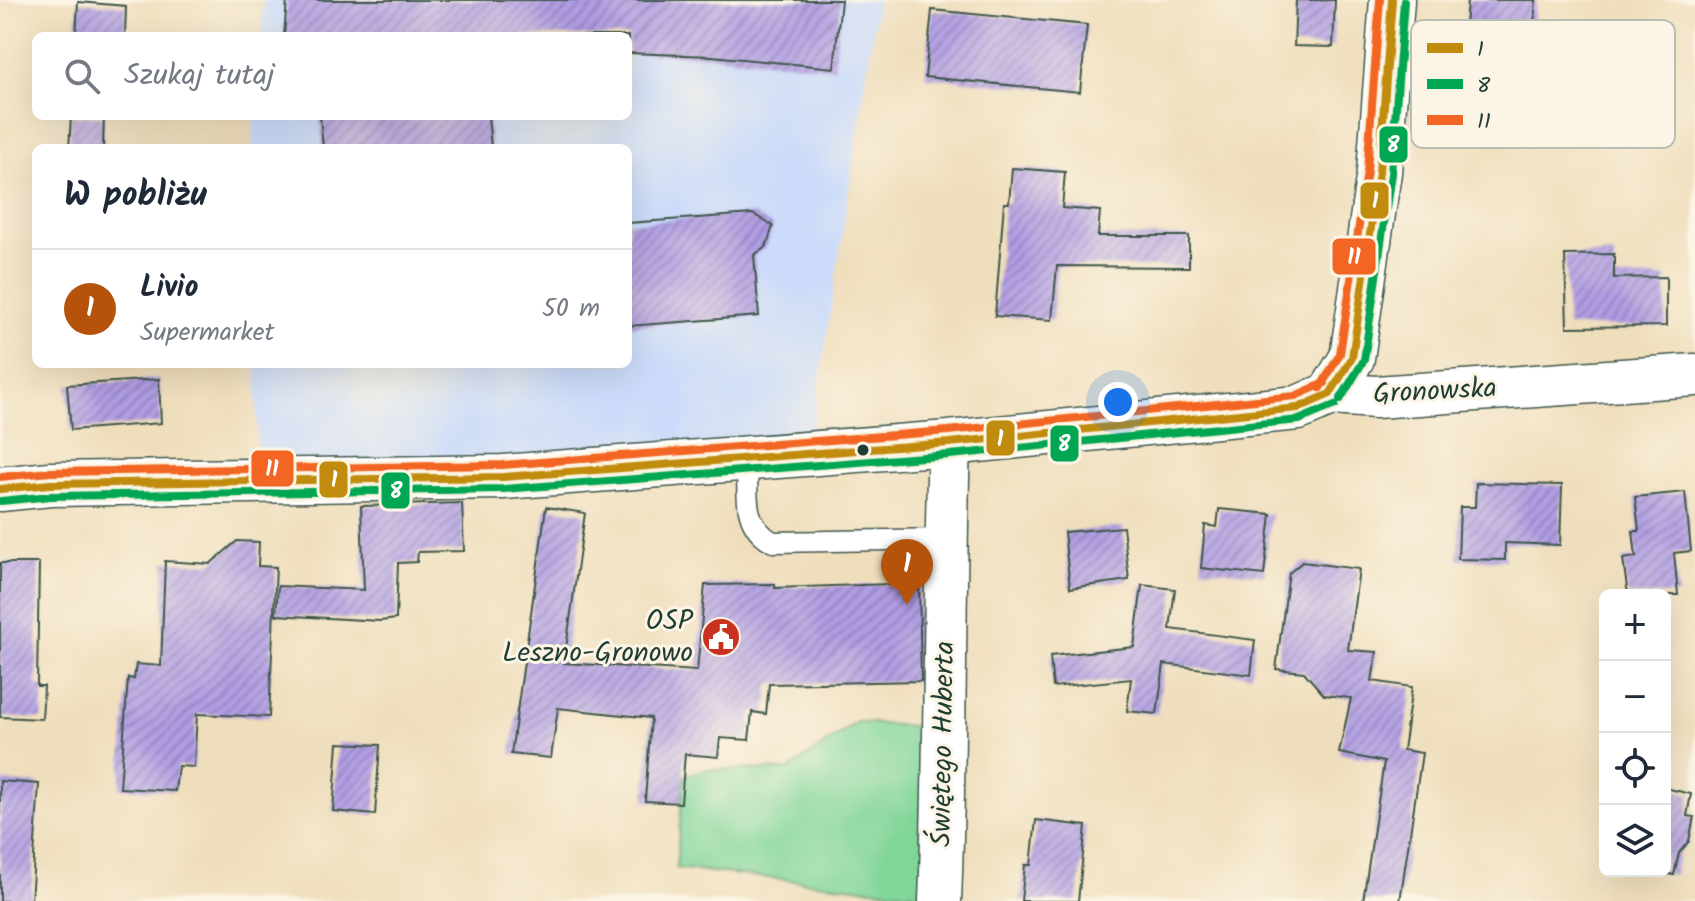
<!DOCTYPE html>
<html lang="pl">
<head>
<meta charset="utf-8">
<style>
	body { margin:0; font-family:Kalam,sans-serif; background:#f2f2f3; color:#1f2937 }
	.controls { position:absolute; right:24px; bottom:24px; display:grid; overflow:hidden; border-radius:12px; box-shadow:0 8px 32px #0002 }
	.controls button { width:72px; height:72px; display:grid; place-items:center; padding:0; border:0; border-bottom:2px solid #e0e1e3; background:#fff; color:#1f2937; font:40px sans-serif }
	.you { position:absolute; left:1118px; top:402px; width:28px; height:28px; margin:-20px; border:6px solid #fff; border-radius:50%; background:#1a73e8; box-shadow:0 0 0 12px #1a73e833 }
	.badge { display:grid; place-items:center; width:52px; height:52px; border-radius:50%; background:#b45309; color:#fff; font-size:26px; font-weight:700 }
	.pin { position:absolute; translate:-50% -66px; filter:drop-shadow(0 2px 4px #0008) }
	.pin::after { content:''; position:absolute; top:42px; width:28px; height:24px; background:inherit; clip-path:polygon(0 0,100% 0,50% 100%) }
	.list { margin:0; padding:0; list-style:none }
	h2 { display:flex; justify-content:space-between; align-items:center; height:104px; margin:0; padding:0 32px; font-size:34px }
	h2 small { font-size:26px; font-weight:400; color:#747a83 }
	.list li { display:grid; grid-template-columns:52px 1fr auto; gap:24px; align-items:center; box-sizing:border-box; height:120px; padding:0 32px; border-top:2px solid #e0e1e3 }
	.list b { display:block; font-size:30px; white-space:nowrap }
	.list p { margin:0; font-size:26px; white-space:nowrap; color:#747a83 }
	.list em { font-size:26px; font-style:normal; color:#747a83 }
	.icon { flex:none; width:44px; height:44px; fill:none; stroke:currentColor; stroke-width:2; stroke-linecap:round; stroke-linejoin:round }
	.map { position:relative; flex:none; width:1695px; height:901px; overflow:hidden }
	.search { position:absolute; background:#fff; box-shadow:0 8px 32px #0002; left:32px; top:32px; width:600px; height:88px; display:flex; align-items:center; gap:20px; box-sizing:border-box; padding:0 28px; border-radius:12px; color:#747a83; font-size:30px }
	.panel { position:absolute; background:#fff; box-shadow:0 8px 32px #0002; left:32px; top:144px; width:600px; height:224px; border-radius:12px }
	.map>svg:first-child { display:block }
</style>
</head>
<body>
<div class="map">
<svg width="1695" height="901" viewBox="0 0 1695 901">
	<defs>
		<pattern id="building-hatch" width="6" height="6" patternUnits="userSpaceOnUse" patternTransform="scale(2)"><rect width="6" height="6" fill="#b19de3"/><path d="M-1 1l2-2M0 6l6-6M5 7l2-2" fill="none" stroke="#8f81b9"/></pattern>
	</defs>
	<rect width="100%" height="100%" fill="#fcf5e5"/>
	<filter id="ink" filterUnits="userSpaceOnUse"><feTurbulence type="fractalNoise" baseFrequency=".0125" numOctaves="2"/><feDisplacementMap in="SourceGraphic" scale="16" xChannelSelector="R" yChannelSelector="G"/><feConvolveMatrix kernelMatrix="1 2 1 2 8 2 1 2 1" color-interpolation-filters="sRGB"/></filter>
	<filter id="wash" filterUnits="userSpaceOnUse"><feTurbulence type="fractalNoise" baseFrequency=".006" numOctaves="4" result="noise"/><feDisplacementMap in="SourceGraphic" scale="32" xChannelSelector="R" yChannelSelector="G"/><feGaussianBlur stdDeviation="1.8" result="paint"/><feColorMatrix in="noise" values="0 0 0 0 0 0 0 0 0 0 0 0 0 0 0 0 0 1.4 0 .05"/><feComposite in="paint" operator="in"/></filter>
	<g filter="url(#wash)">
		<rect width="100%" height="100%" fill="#efdebc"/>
		<path fill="#cbdbf9" d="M263 0H878L809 453 258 480 256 364H628V148H252L254 116H628V36H261Z"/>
		<path fill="#80d699" stroke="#508a66" stroke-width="2" d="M857 722 922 727 928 895 676 868 684 776 706 769 788 770Z"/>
		<g id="blocks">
			<path fill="url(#building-hatch)" d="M287 0H841L834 68 712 56 628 53V36H284Z
				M1296 0H1335L1333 47 1294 46Z
				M1467 0H1536L1529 90 1461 85Z
				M78 2 126 6 125 36H76Z
				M932 10 1087 25 1080 92 925 77Z
				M71 116H104L103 148H69Z
				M320 116H488L491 148H323Z
				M1012 168 1065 172 1062 208 1100 211 1098 236H1189V267L1057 266 1052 320 995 316 1004 203H1009Z
				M753 214 773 226 766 247 754 255 759 316 628 326V223Z
				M1614 254V278L1666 277V326L1567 327 1565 255Z
				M159 379 161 423 71 430 67 385Z
				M1476 483 1562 485 1560 545 1505 543V560L1458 559 1460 507H1475Z
				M1685 492 1691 551 1674 553 1678 595H1628L1623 559 1636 557 1633 531H1639L1635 497Z
				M462 503 464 551 418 552 417 562 398 563 396 619 380 621 276 615 278 586 364 590 361 506Z
				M546 507 585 513 564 663 697 671 705 585 775 584V588L919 583 921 681 769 684 766 714 752 712 749 740 720 738 718 757 685 754 681 803 645 801 651 718 558 708 551 758 511 754Z
				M1219 509 1271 514 1264 575 1201 568 1205 525 1217 527Z
				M1123 527 1129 580 1070 588 1064 532Z
				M237 541 259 542 258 566 276 567 269 717 197 714 194 767 178 766 175 791 120 788 128 678 134 679 136 664 161 666 165 561 210 564Z
				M1302 562 1359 569 1348 650 1377 652 1372 681 1412 687 1403 750 1422 753 1400 901H1363L1384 762 1339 753 1351 698 1324 695 1304 672 1276 669 1289 573Z
				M0 563H39L37 686H44L42 719 0 717Z
				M1142 585 1175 589 1170 629 1255 640 1251 675 1164 664 1157 714 1127 711 1131 679 1053 687 1050 656 1134 647Z
				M338 743 380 745 375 815 333 811Z
				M0 781 39 784 31 901H0Z
				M1665 788 1691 794 1687 816 1694 817 1689 841 1679 853 1674 875 1654 871H1665Z
				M1036 820 1086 826 1078 901H1021L1025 865H1031Z"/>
		</g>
	</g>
	<g filter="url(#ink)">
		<use href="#blocks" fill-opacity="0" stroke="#3e5548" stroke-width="2"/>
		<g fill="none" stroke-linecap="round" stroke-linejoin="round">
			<defs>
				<path id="service" d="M748 458C748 490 740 524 773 542L946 539"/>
				<path id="minor" d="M1330 394 1376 397 1695 375
					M940 901C946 748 944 596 949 443"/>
				<path id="tertiary" d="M0 489 50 484 503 477 949 443 1298 408 1330 394 1352 358 1379 172 1392 0"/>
			</defs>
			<use href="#service" stroke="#3e5548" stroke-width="23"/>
			<use href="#minor" stroke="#3e5548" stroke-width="45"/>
			<use href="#tertiary" stroke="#3e5548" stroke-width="47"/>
			<use href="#service" stroke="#fff" stroke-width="20"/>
			<use href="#minor" stroke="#fff" stroke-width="42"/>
			<use href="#tertiary" stroke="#fff" stroke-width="44"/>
			<defs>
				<path id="bus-1" d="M1330 394 1352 358 1379 172 1392 0
					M0 489 50 484 503 477 949 443 1298 408 1330 394"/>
				<path id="bus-2" d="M1340 400 1364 360 1391 174 1404 1
					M1 501 51 496 504 489 950 455 1299 420 1335 405"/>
				<path id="bus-3" d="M1320 388 1340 354 1367 171 1380 0
					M0 477 50 472 502 465 948 431 1295 396 1325 383"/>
			</defs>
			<use href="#bus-1" stroke="#fcf5e5" stroke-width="14"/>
			<use href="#bus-2" stroke="#fcf5e5" stroke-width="14"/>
			<use href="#bus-3" stroke="#fcf5e5" stroke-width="14"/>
			<use href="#bus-1" stroke="#c18c0d" stroke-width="8"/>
			<use href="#bus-2" stroke="#00a651" stroke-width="8"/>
			<use href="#bus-3" stroke="#f26522" stroke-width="8"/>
		</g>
	</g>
	<defs>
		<symbol id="civic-disc" viewBox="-11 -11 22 22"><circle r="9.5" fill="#c8321e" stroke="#fcf5e5"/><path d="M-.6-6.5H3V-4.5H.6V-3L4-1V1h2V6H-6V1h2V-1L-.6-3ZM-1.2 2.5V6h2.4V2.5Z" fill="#fff"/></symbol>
	</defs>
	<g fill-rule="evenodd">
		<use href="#civic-disc" x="699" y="615" width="44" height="44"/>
	</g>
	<circle fill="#1f3d34" stroke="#fcf5e5" stroke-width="3" cx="863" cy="450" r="7"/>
	<g text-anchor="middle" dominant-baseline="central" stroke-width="6" stroke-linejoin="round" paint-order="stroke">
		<g font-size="28" fill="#1f3d34" stroke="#fcf5e5">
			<text transform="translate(1435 392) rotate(-3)">Gronowska</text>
			<text transform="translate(944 744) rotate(-89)">Świętego Huberta</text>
		</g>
		<g font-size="28" fill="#1f3d34" stroke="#fcf5e5" text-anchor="end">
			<text x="693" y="621">OSP<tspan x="693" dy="32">Leszno-Gronowo</tspan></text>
		</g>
	</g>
	<rect x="1411" y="20" width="264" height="128" rx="12" fill="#fcf5e5" stroke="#babeb0" stroke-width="2"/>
	<rect x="1427" y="43" width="36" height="10" fill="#c18c0d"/>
	<rect x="1427" y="79" width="36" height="10" fill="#00a651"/>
	<rect x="1427" y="115" width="36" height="10" fill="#f26522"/>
	<g font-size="22" fill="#1f3d34">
		<text x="1477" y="56">1</text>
		<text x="1477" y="92">8</text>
		<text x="1477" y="128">11</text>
	</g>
	<g stroke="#fcf5e5" stroke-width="3">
		<rect x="1378" y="125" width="31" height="39" rx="8" fill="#00a651"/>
		<rect x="1359" y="181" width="31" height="39" rx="8" fill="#c18c0d"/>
		<rect x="1331" y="237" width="46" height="39" rx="8" fill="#f26522"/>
		<rect x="985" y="419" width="31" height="38" rx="8" fill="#c18c0d"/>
		<rect x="1049" y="424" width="31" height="39" rx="8" fill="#00a651"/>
		<rect x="250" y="449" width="45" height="39" rx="8" fill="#f26522"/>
		<rect x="318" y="460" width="31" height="39" rx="8" fill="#c18c0d"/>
		<rect x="380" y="471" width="31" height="39" rx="8" fill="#00a651"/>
	</g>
	<g font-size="22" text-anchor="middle" font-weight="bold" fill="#fff">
		<text x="1393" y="152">8</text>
		<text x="1375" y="208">1</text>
		<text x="1354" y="264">11</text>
		<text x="1000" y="446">1</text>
		<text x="1064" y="451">8</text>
		<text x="272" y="476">11</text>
		<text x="334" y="487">1</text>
		<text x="396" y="498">8</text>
	</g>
</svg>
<div class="controls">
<button>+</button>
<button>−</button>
<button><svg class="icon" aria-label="locate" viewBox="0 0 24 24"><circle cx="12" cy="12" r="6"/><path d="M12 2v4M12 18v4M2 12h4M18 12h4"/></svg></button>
<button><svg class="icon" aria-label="layers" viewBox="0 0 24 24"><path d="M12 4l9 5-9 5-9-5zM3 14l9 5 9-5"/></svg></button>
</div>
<div class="you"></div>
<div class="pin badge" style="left:907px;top:605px">1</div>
<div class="search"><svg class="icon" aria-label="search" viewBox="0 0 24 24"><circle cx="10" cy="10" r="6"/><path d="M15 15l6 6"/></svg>Szukaj tutaj</div>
<section class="panel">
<h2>W pobliżu<small></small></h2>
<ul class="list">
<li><span class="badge">1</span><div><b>Livio</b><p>Supermarket</p></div><em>50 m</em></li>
</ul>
</section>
</div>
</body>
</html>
